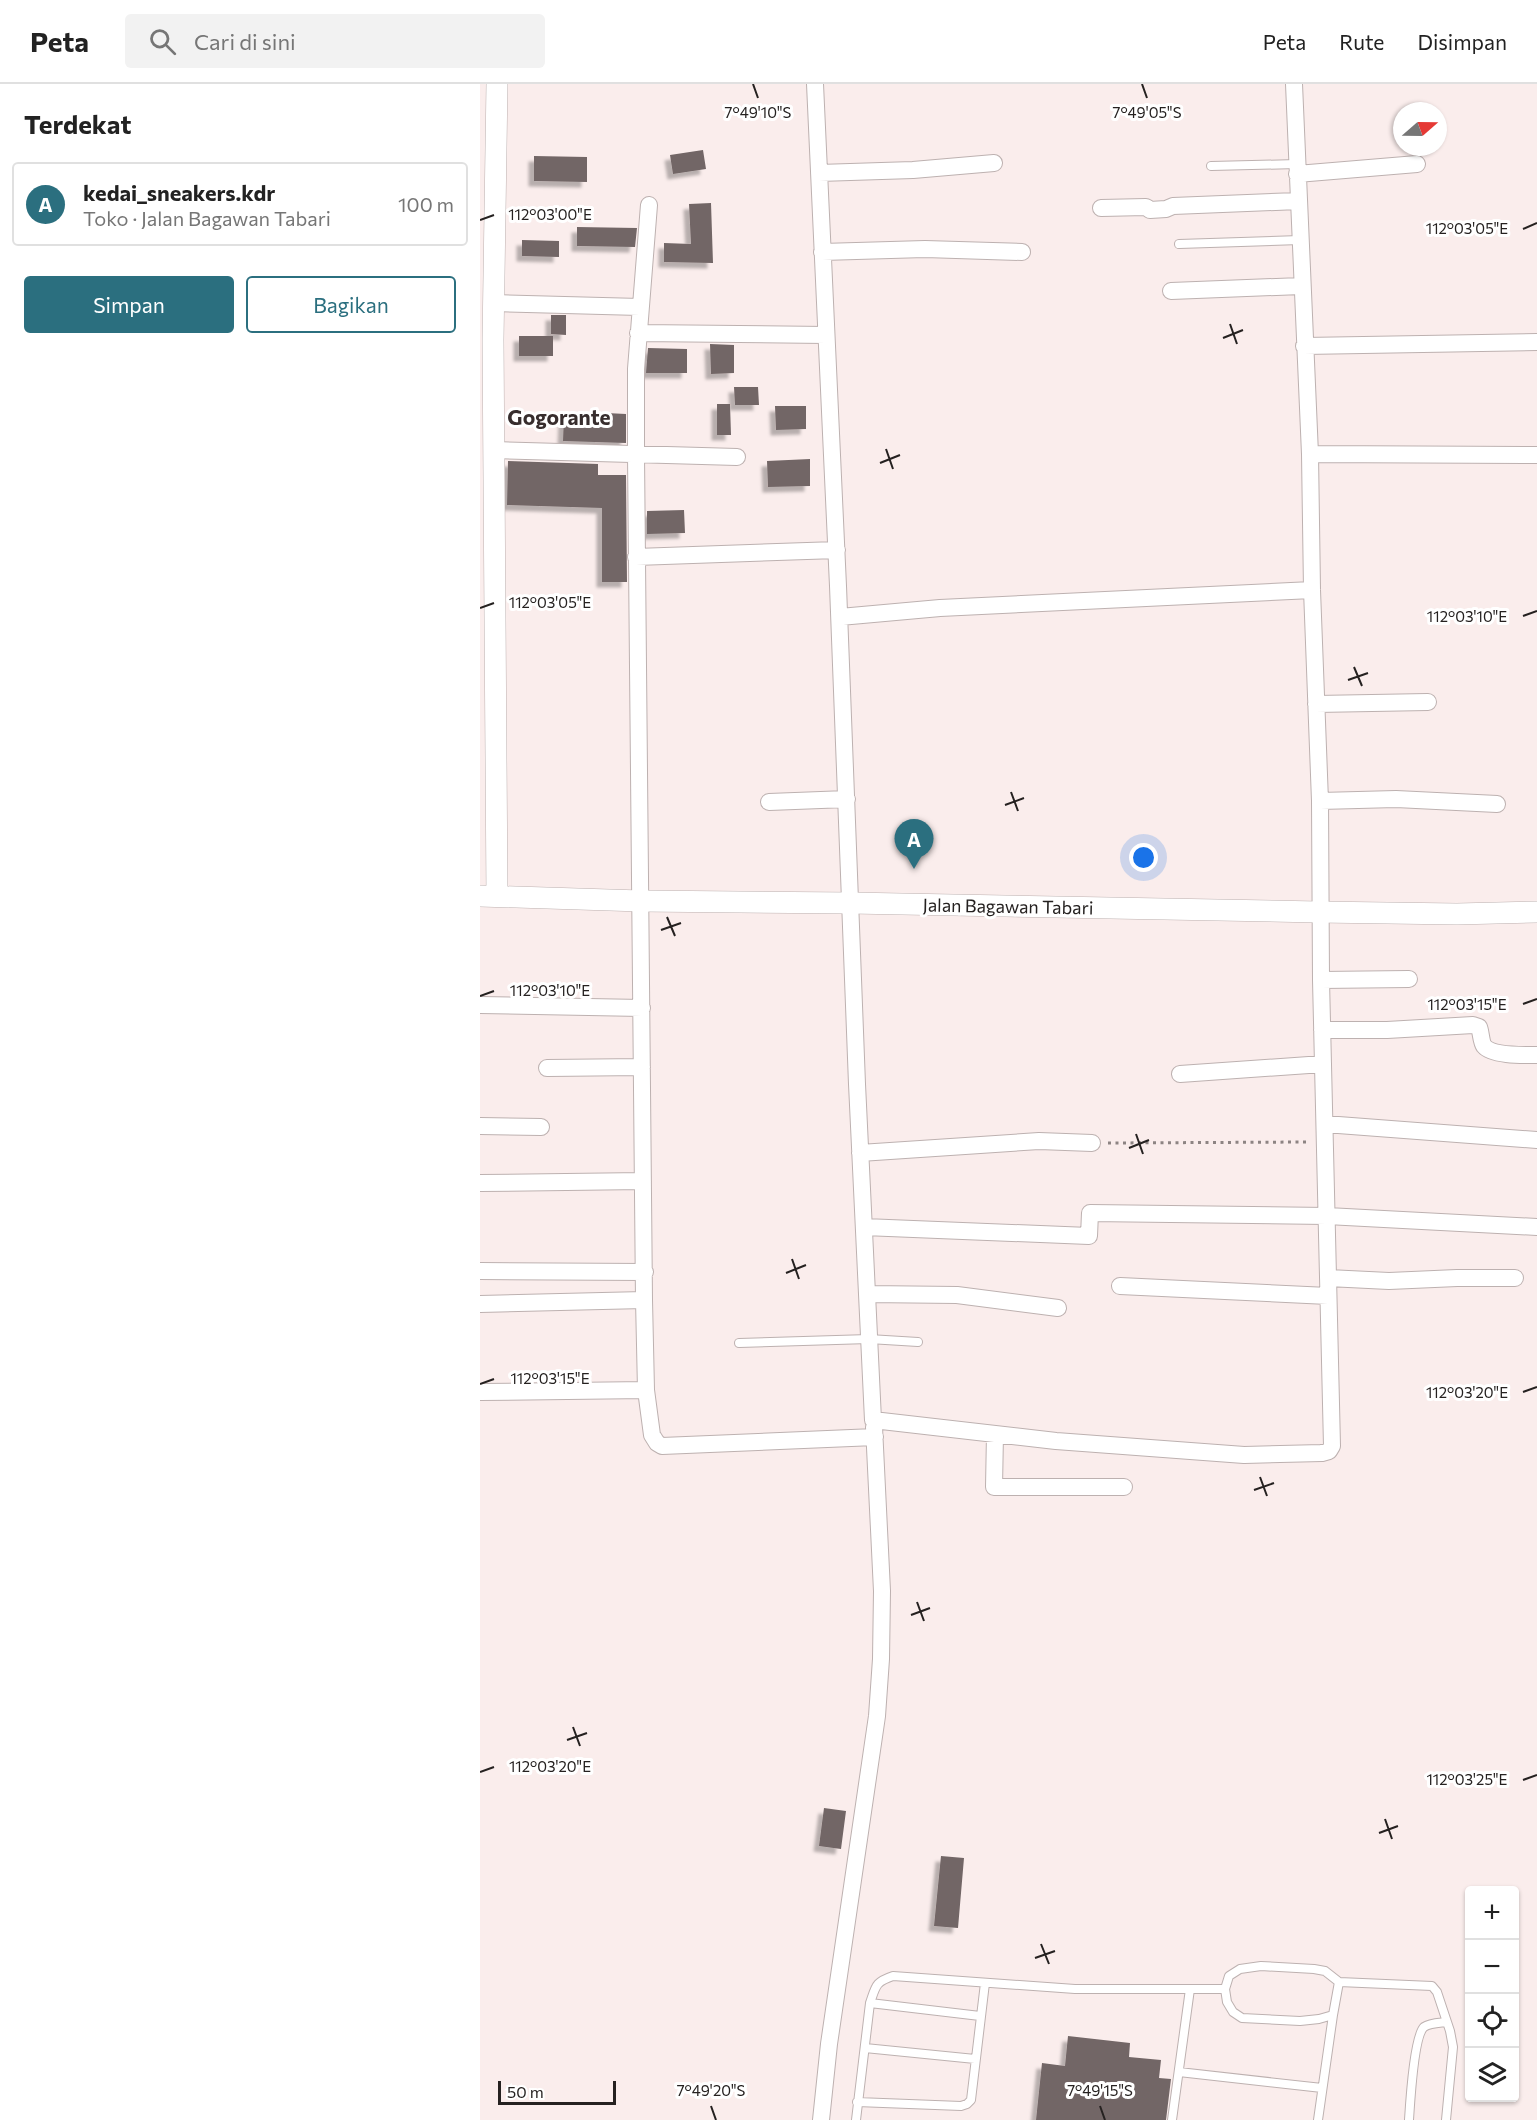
<!DOCTYPE html>
<html lang="id">
<head>
<meta charset="utf-8">
<style>
	body { margin:0; font-family:Commissioner,sans-serif; background:#f2f2f2; color:#222 }
	.controls { position:absolute; right:18px; bottom:18px; display:grid; overflow:hidden; border-radius:6px; box-shadow:0 2px 4px #0004 }
	.controls button { width:54px; height:54px; display:grid; place-items:center; padding:0; border:0; border-bottom:2px solid #e0e0e0; background:#fff; color:#222; font:30px sans-serif }
	.compass { position:absolute; left:913px; top:18px; width:54px; height:54px; border-radius:50%; background:#fff; box-shadow:0 2px 4px #0004; rotate:70deg }
	.scale { position:absolute; left:18px; bottom:15px; width:118px; box-sizing:border-box; padding-left:6px; border:3px solid #252120; border-top:0; font-size:16px; line-height:21px; white-space:nowrap; color:#252120; -webkit-text-stroke:4px #fff; paint-order:stroke }
	.you { position:absolute; left:664px; top:774px; width:21px; height:21px; margin:-15px; border:4px solid #fff; border-radius:50%; background:#1a73e8; box-shadow:0 0 0 9px #1a73e833 }
	.badge { display:grid; place-items:center; width:39px; height:39px; border-radius:50%; background:#2b6f7f; color:#fff; font-size:20px; font-weight:700 }
	.pin { position:absolute; translate:-50% -50px; filter:drop-shadow(0 2px 3px #0008) }
	.pin::after { content:''; position:absolute; top:32px; width:21px; height:18px; background:inherit; clip-path:polygon(0 0,100% 0,50% 100%) }
	.list { margin:0; padding:0; list-style:none }
	h2 { display:flex; justify-content:space-between; align-items:center; height:78px; margin:0; padding:0 24px; font-size:26px }
	h2 small { font-size:20px; font-weight:400; color:#767676 }
	.list li { display:grid; grid-template-columns:39px 1fr auto; gap:18px; align-items:center; box-sizing:border-box; height:84px; margin:0 12px 12px; padding:0 12px; border:2px solid #e0e0e0; border-radius:6px }
	.list b { display:block; font-size:22px; white-space:nowrap }
	.list p { margin:0; font-size:20px; white-space:nowrap; color:#767676 }
	.list em { font-size:20px; font-style:normal; color:#767676 }
	.actions { display:flex; gap:12px; padding:18px 24px }
	.actions a { flex:1; padding:14px 0; border:2px solid #2b6f7f; border-radius:6px; text-align:center; font-size:21px; color:#2b6f7f }
	.actions .main { background:#2b6f7f; color:#fff }
	.icon { flex:none; width:33px; height:33px; fill:none; stroke:currentColor; stroke-width:2; stroke-linecap:round; stroke-linejoin:round }
	.map { position:relative; flex:none; width:1057px; height:2036px; overflow:hidden }
	header { display:flex; align-items:center; gap:36px; box-sizing:border-box; height:84px; padding:0 30px; background:#fff; border-bottom:2px solid #e0e0e0 }
	header strong { font-size:28px }
	nav { display:flex; gap:33px; margin-inline-start:auto; font-size:21px }
	.search { width:420px; height:54px; background:#f2f2f2; display:flex; align-items:center; gap:15px; box-sizing:border-box; padding:0 21px; border-radius:6px; color:#767676; font-size:22px }
	main { display:flex }
	aside { flex:1; background:#fff }
	.map>svg:first-child { display:block }
</style>
</head>
<body>
<header>
<strong>Peta</strong>
<div class="search"><svg class="icon" aria-label="search" viewBox="0 0 24 24"><circle cx="10" cy="10" r="6"/><path d="M15 15l6 6"/></svg>Cari di sini</div>
<nav><a>Peta</a><a>Rute</a><a>Disimpan</a></nav>
</header>
<main>
<aside>
<h2>Terdekat<small></small></h2>
<ul class="list">
<li><span class="badge">A</span><div><b>kedai_sneakers.kdr</b><p>Toko · Jalan Bagawan Tabari</p></div><em>100 m</em></li>
</ul>
<div class="actions"><a class="main">Simpan</a><a>Bagikan</a></div>
</aside>
<div class="map">
<svg width="1057" height="2036" viewBox="0 0 1057 2036">
	<defs>
		<filter id="shadow"><feDropShadow dx="-5.5" dy="5.5" stdDeviation="1.5" flood-color="#0004"/></filter>
	</defs>
	<rect width="100%" height="100%" fill="#faedec"/>
	<path fill="#726666" filter="url(#shadow)" d="M223 66 226 85 193 90 190 71Z
		M54 72 107 73V98L54 97Z
		M231 119 233 179 184 178V159L211 160 209 120Z
		M97 143 157 144 155 163 97 162Z
		M42 156 79 157V173L42 172Z
		M71 231H86V251L71 250Z
		M39 252H73V272H39Z
		M230 260 254 261V289L231 290Z
		M168 264 207 265V289H166Z
		M254 303H278L279 321H255Z
		M237 320H250L251 351H237Z
		M295 322H326V345L296 346Z
		M126 329 146 330V359L83 357 84 331 126 333Z
		M330 375V402L288 403 287 377Z
		M28 377 118 380V391H146L147 498H122V424L27 421Z
		M204 426 205 449 167 450V427Z
		M344 1724 366 1727 361 1765 339 1762Z
		M461 1772 484 1774 478 1844 454 1842Z
		M588 1952 650 1959 649 1973 681 1976 679 1994 691 1995 686 2036H556L562 1979 585 1982Z"/>
	<g fill="none" stroke-linecap="round" stroke-linejoin="round">
		<defs>
			<path id="service" d="M731 82 817 80
				M699 160 820 156
				M259 1259 389 1255 438 1258
				M859 1898 853 1931 839 1935 820 1937 762 1934 753 1928 747 1918 745 1905 749 1892 760 1885 781 1882 834 1885 845 1887 859 1898 952 1902 957 1908 970 1947 973 1963 966 2036
				M390 1919 500 1932
				M385 1964 495 1975
				M699 1988 842 2004
				M377 2018 481 2022 487 2020 491 2016 505 1899
				M376 2036 390 1919C396 1902 395 1898 413 1892L595 1905H745
				M692 2036 710 1905
				M838 2036 853 1931
				M929 2036C930 2020 934 1952 944 1943 950 1939 960 1939 967 1938"/>
			<path id="minor" d="M335 0 358 502 377 1000 393 1336 576 1357 764 1371 842 1369 849 1367 852 1362 841 896 840 717 832 506 830 370 814 0
				M339 89 433 86 514 79
				M817 90 937 80
				M169 121 156 285V371L164 1216 166 1306 172 1351 177 1359 182 1362 395 1353
				M621 124 666 123 670 126 686 125 693 122 818 117
				M342 168 445 165 542 168
				M691 207 821 202
				M14 219 160 223
				M158 249 346 251
				M824 262 1057 258
				M14 366 257 373
				M830 370 1057 371
				M156 473 357 466
				M360 533 460 524 832 506
				M836 620 948 618
				M840 717 916 715 1017 720
				M289 718 367 715
				M841 896 929 895
				M0 921 162 924
				M842 946H907L993 941 999 943C1001 948 1001 958 1004 962 1012 972 1045 971 1057 971
				M67 984 162 983
				M700 990 843 980
				M845 1040 1057 1056
				M0 1042 61 1043
				M380 1069 559 1057 612 1059
				M0 1099 163 1097
				M384 1143 609 1152 610 1129 847 1132 1057 1143
				M0 1187 165 1188
				M848 1194 909 1197 977 1194H1035
				M640 1202 848 1212
				M387 1210 477 1211 578 1224
				M0 1220 164 1216
				M0 1308 166 1306
				M515 1350 514 1403H644
				M341 2036 349 1960 397 1632 401 1575 402 1507 394 1343"/>
			<path id="tertiary" d="M0 812 161 817 371 819 838 828 977 830 1057 828
				M17 812 13 256 17 0"/>
		</defs>
		<use href="#service" stroke="#bdb1b0" stroke-width="10"/>
		<use href="#minor" stroke="#bdb1b0" stroke-width="18"/>
		<use href="#tertiary" stroke="#bdb1b0" stroke-width="22"/>
		<path stroke="#8d8483" stroke-width="3" stroke-dasharray="3 4.5" stroke-linecap="butt" d="M628 1059 828 1058"/>
		<use href="#service" stroke="#fff" stroke-width="8"/>
		<use href="#minor" stroke="#fff" stroke-width="16"/>
		<use href="#tertiary" stroke="#fff" stroke-width="21"/>
	</g>
	<path fill="none" stroke="#252120" stroke-width="2" d="M273 0 278 14M662 0 667 14M0 136 14 131M1043 145 1057 139M750 240 757 260M743 254 763 246M406 365 413 385M400 379 420 371M0 524 14 519M1043 532 1057 527M874 583 882 602M868 596 888 589M531 708 538 727M525 721 544 714M187 833 195 852M181 846 201 839M0 912 14 907M1043 920 1057 915M656 1050 663 1070M649 1064 669 1056M312 1175 319 1195M306 1189 326 1181M0 1300 14 1295M1043 1308 1057 1303M780 1393 787 1412M774 1406 794 1399M437 1518 444 1537M431 1531 450 1524M93 1643 100 1662M87 1656 107 1649M0 1688 14 1683M1043 1696 1057 1691M905 1735 912 1755M899 1749 918 1742M561 1860 569 1880M555 1874 575 1867M231 2022 236 2036M620 2022 625 2036"/>
	<g text-anchor="middle" dominant-baseline="central" stroke-width="6" stroke-linejoin="round" paint-order="stroke">
		<g font-size="18" fill="#252120" stroke="#fff">
			<text transform="translate(528 822) rotate(1)">Jalan Bagawan Tabari</text>
		</g>
		<g font-size="21" font-weight="bold" fill="#372d2d" stroke="#fff">
			<text x="79" y="332">Gogorante</text>
		</g>
	</g>
	<g font-size="15" text-anchor="middle" fill="#252120" stroke="#fff" stroke-width="6" stroke-linejoin="round" paint-order="stroke">
		<text x="278" y="34">7°49'10"S</text>
		<text x="667" y="34">7°49'05"S</text>
		<text x="70" y="136">112°03'00"E</text>
		<text x="987" y="150">112°03'05"E</text>
		<text x="70" y="524">112°03'05"E</text>
		<text x="987" y="538">112°03'10"E</text>
		<text x="70" y="912">112°03'10"E</text>
		<text x="987" y="926">112°03'15"E</text>
		<text x="70" y="1300">112°03'15"E</text>
		<text x="987" y="1314">112°03'20"E</text>
		<text x="70" y="1688">112°03'20"E</text>
		<text x="987" y="1701">112°03'25"E</text>
		<text x="231" y="2012">7°49'20"S</text>
		<text x="620" y="2012">7°49'15"S</text>
	</g>
</svg>
<div class="controls">
<button>+</button>
<button>−</button>
<button><svg class="icon" aria-label="locate" viewBox="0 0 24 24"><circle cx="12" cy="12" r="6"/><path d="M12 2v4M12 18v4M2 12h4M18 12h4"/></svg></button>
<button><svg class="icon" aria-label="layers" viewBox="0 0 24 24"><path d="M12 4l9 5-9 5-9-5zM3 14l9 5 9-5"/></svg></button>
</div>
<svg class="compass" viewBox="-18 -18 36 36"><path d="M0-13l5 13h-10z" fill="#e53935"/><path d="M0 13l5-13h-10z" fill="#767676"/></svg>
<div class="scale">50 m</div>
<div class="you"></div>
<div class="pin badge" style="left:434px;top:785px">A</div>
</div>
</main>
</body>
</html>
